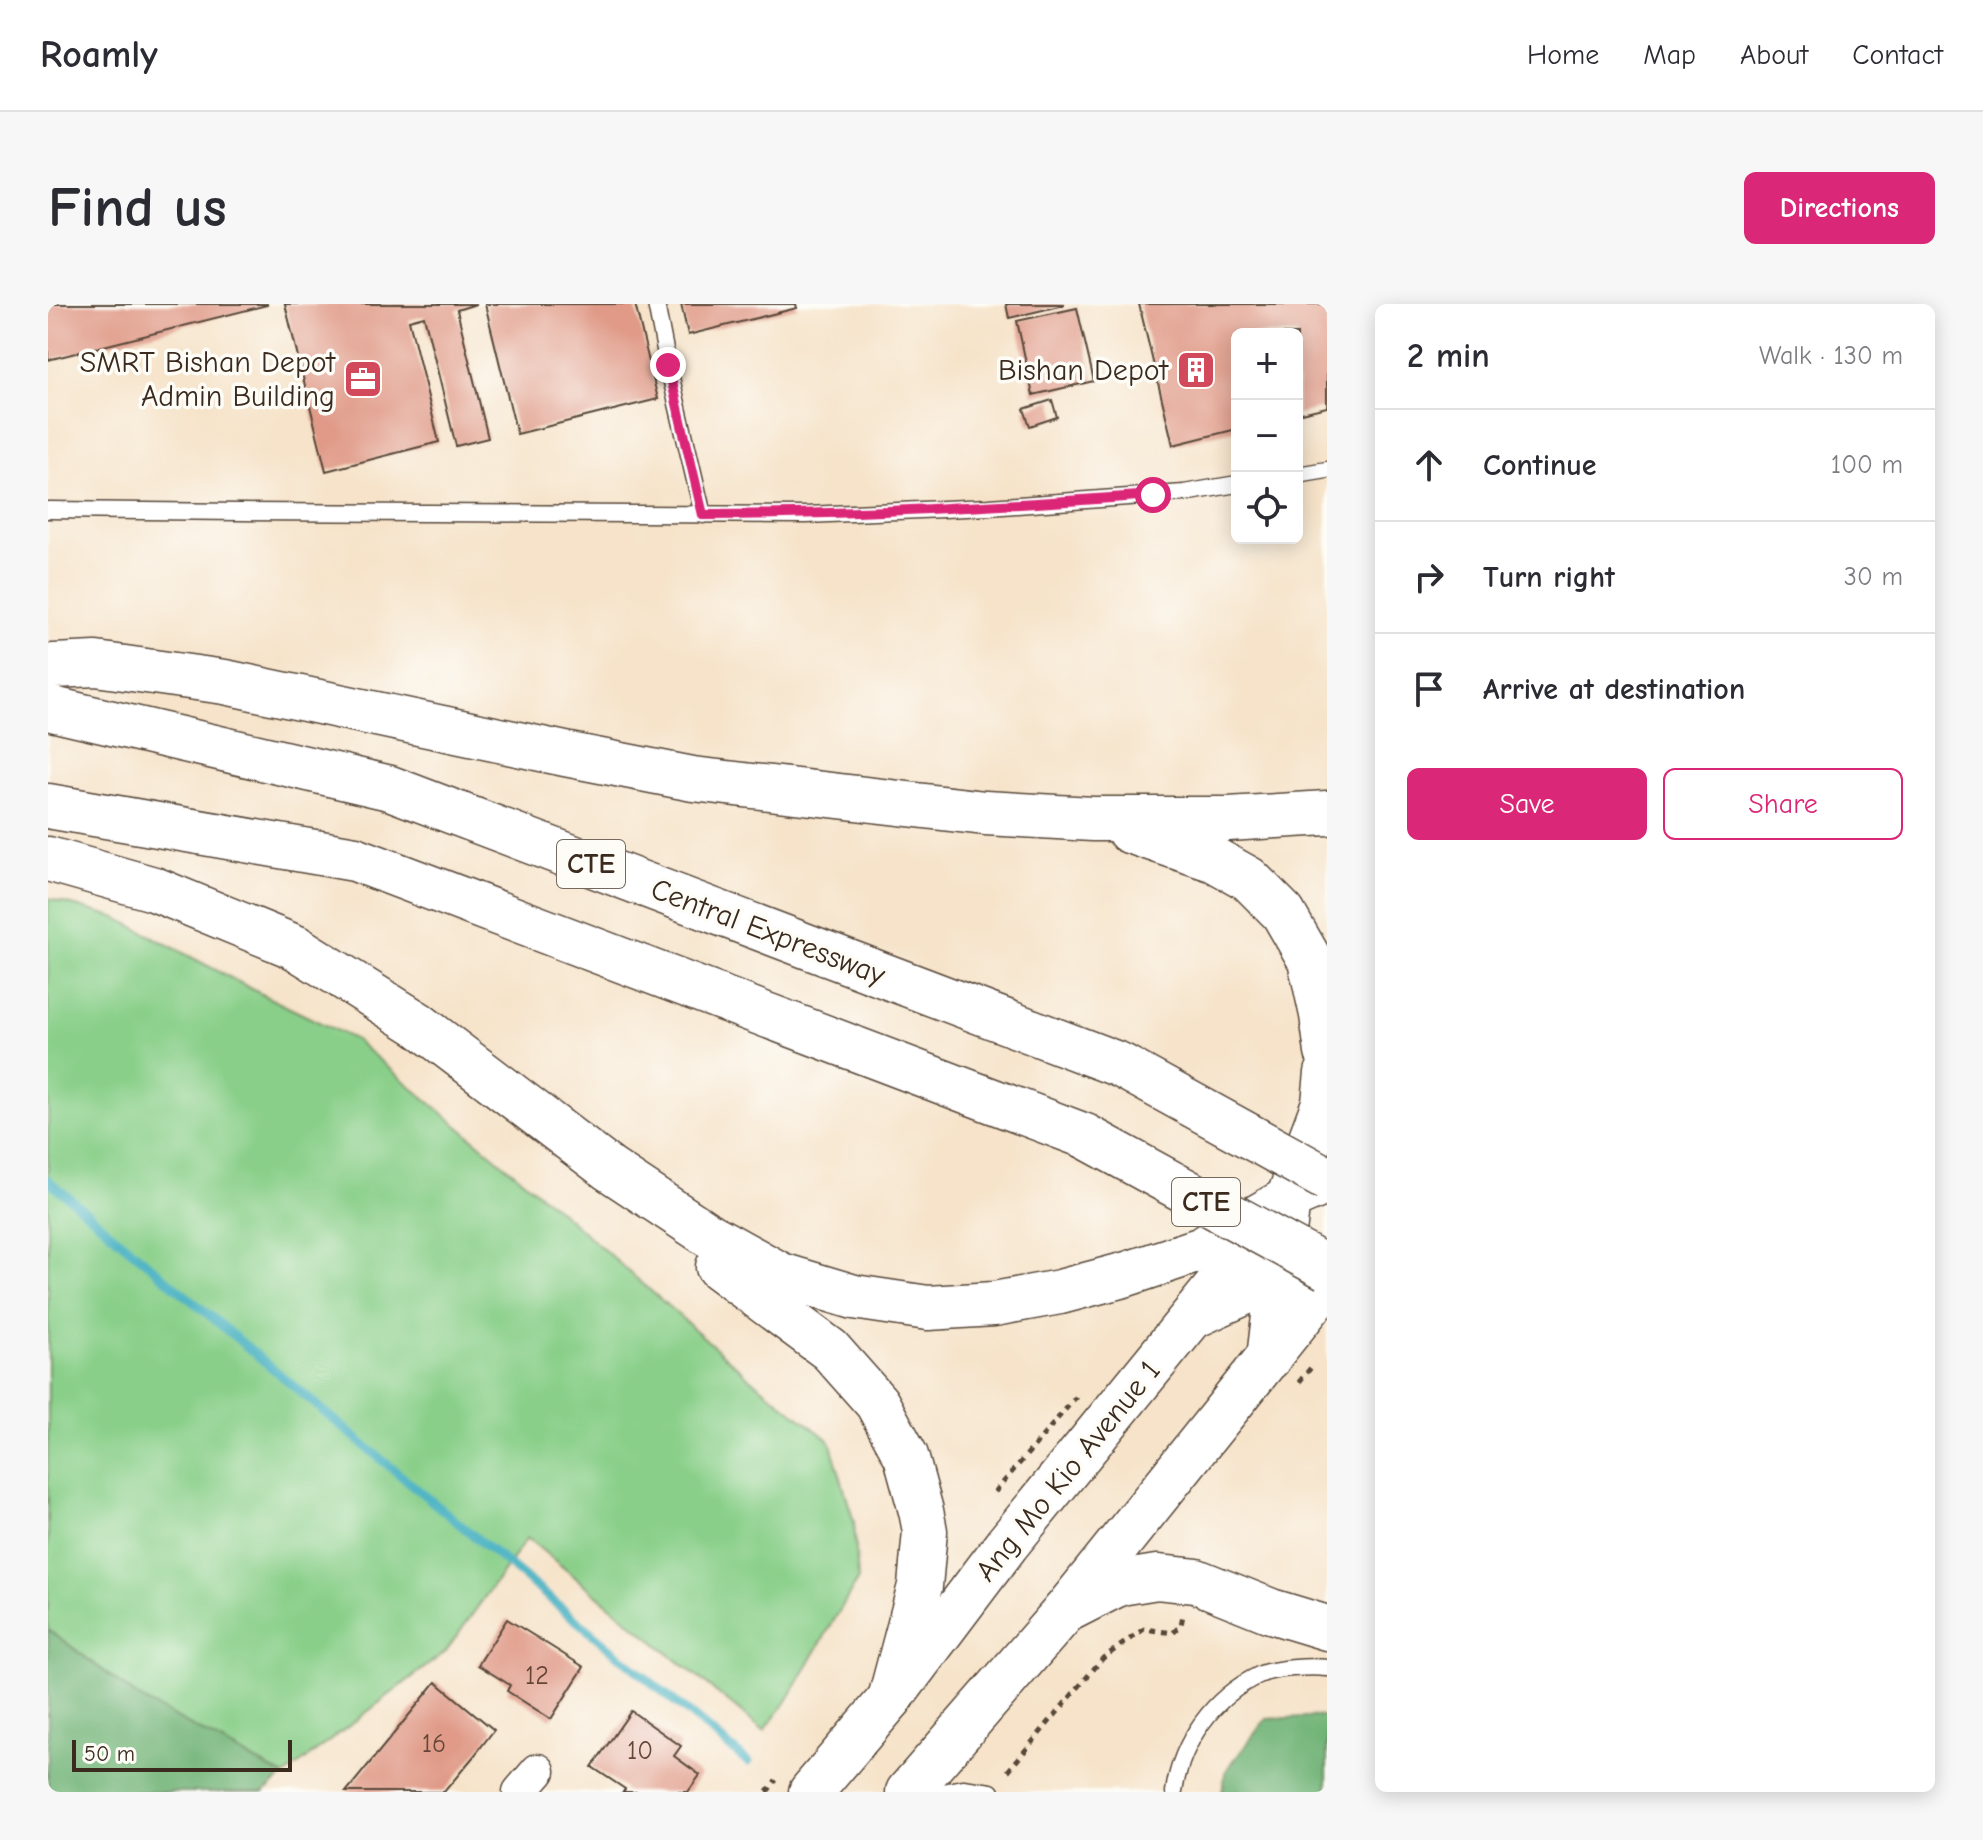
<!DOCTYPE html>
<html lang="en">
<head>
<meta charset="utf-8">
<style>
	body { margin:0; font-family:"Comic Neue",sans-serif; background:#f7f7f7; color:#2b2b33 }
	.controls { position:absolute; right:24px; top:24px; display:grid; overflow:hidden; border-radius:12px; box-shadow:0 4px 20px #0003 }
	.controls button { width:72px; height:72px; display:grid; place-items:center; padding:0; border:0; border-bottom:2px solid #e1e1e2; background:#fff; color:#2b2b33; font:40px sans-serif }
	.scale { position:absolute; left:24px; bottom:20px; width:220px; box-sizing:border-box; padding-left:8px; border:4px solid #3b2a1e; border-top:0; font-size:22px; line-height:28px; white-space:nowrap; color:#3b2a1e; -webkit-text-stroke:6px #fdfcf7; paint-order:stroke }
	.stop { position:absolute; width:24px; height:24px; margin:-18px; border:6px solid #db2777; border-radius:50%; background:#fff }
	.stop.end { background:#db2777; border-color:#fff; box-shadow:0 2px 8px #0008 }
	.list { margin:0; padding:0; list-style:none }
	h2 { display:flex; justify-content:space-between; align-items:center; height:104px; margin:0; padding:0 32px; font-size:34px }
	h2 small { font-size:26px; font-weight:400; color:#7c7c81 }
	.list li { display:grid; grid-template-columns:52px 1fr auto; gap:24px; align-items:center; box-sizing:border-box; height:112px; padding:0 32px; border-top:2px solid #e1e1e2 }
	.list b { display:block; font-size:30px; white-space:nowrap }
	.list em { font-size:26px; font-style:normal; color:#7c7c81 }
	.actions { display:flex; gap:16px; padding:24px 32px }
	.actions a { flex:1; padding:18px 0; border:2px solid #db2777; border-radius:12px; text-align:center; font-size:28px; color:#db2777 }
	.actions .main { background:#db2777; color:#fff }
	.icon { flex:none; width:44px; height:44px; fill:none; stroke:currentColor; stroke-width:2; stroke-linecap:round; stroke-linejoin:round }
	.map { position:relative; flex:none; width:1279px; height:1488px; overflow:hidden; border-radius:12px }
	header { display:flex; align-items:center; gap:48px; box-sizing:border-box; height:112px; padding:0 40px; background:#fff; border-bottom:2px solid #e1e1e2 }
	header strong { font-size:38px }
	nav { display:flex; gap:44px; margin-inline-start:auto; font-size:28px }
	.intro { display:flex; align-items:center; justify-content:space-between; box-sizing:border-box; height:192px; padding:0 48px }
	h1 { margin:0; font-size:56px }
	.button { padding:20px 36px; border-radius:12px; background:#db2777; color:#fff; font-size:28px; font-weight:700 }
	main { display:flex; gap:48px; padding:0 48px }
	aside { flex:1; background:#fff; border-radius:12px; box-shadow:0 4px 20px #0003 }
	.map>svg:first-child { display:block }
</style>
</head>
<body>
<header>
<strong>Roamly</strong>
<nav><a>Home</a><a>Map</a><a>About</a><a>Contact</a></nav>
</header>
<div class="intro"><h1>Find us</h1><a class="button">Directions</a></div>
<main>
<div class="map">
<svg width="1279" height="1488" viewBox="0 0 1279 1488">
	<rect width="100%" height="100%" fill="#fdfcf7"/>
	<filter id="ink" filterUnits="userSpaceOnUse"><feTurbulence type="fractalNoise" baseFrequency=".0125" numOctaves="2"/><feDisplacementMap in="SourceGraphic" scale="16" xChannelSelector="R" yChannelSelector="G"/><feConvolveMatrix kernelMatrix="1 2 1 2 8 2 1 2 1" color-interpolation-filters="sRGB"/></filter>
	<filter id="wash" filterUnits="userSpaceOnUse"><feTurbulence type="fractalNoise" baseFrequency=".006" numOctaves="4" result="noise"/><feDisplacementMap in="SourceGraphic" scale="32" xChannelSelector="R" yChannelSelector="G"/><feGaussianBlur stdDeviation="1.8" result="paint"/><feColorMatrix in="noise" values="0 0 0 0 0 0 0 0 0 0 0 0 0 0 0 0 0 1.4 0 .05"/><feComposite in="paint" operator="in"/></filter>
	<g filter="url(#wash)">
		<rect width="100%" height="100%" fill="#f6e3c9"/>
		<path fill="#89cf89" stroke="#627c54" stroke-width="2" d="M0 594 69 614 217 692 306 735 507 903 702 1074 782 1137 806 1218 810 1275 739 1397 716 1427 479 1234 398 1347 236 1472 94 1396 0 1325Z"/>
		<path fill="#6eb275" stroke="#546e4a" stroke-width="2" d="M0 1325 94 1396 236 1472 216 1488H0Z
			M1279 1412V1488H1174L1178 1467 1218 1415Z"/>
		<g fill="none" stroke-linecap="round" stroke-linejoin="round">
			<path stroke="#44b0c1" stroke-width="9" d="M0 876 323 1147 700 1458"/>
		</g>
		<g id="blocks">
			<path fill="#e09a87" d="M0 0H219V1L0 56Z
				M237 0H428L409 6 440 134 408 142 376 12 361 16 391 138 278 167Z
				M437 0H587L610 95 469 130Z
				M633 0H748L749 4 640 31Z
				M958 0H1016V1L961 14Z
				M1091 0H1279V103L1249 110V30H1189V125L1125 141Z
				M1029 4 1046 77 985 91 969 17Z
				M1004 96 1009 113 982 122 976 105Z
				M459 1315 536 1363 503 1415 459 1387 462 1381 430 1361Z
				M388 1378 446 1426 426 1452 396 1488H298Z
				M583 1407 633 1442 626 1452 652 1471 640 1488H575L577 1485 544 1463Z"/>
		</g>
	</g>
	<g filter="url(#ink)">
		<use href="#blocks" fill-opacity="0" stroke="#574638" stroke-width="2"/>
		<g fill="none" stroke-linecap="round" stroke-linejoin="round">
			<defs>
				<path id="service" d="M608 0 620 61 655 211
					M1249 171 1279 166
					M0 206 193 208 758 211 941 203 1136 189 1189 180
					M895 1488 915 1484 943 1488
					M1126 1488C1133 1438 1165 1393 1211 1371 1225 1364 1263 1362 1279 1364"/>
				<path id="minor" d="M472 1488 490 1467"/>
				<path id="primary" d="M763 1488 842 1395 959 1240 1236 900
					M860 1488 1017 1307 1279 980"/>
				<path id="motorway" d="M0 364 6 362 48 360 177 378 517 450 645 475 937 509 1045 515H1180L1279 509
					M0 404 342 484 1072 761
					M0 502 307 555 1037 832
					M1081 527 1167 556 1201 575 1235 609 1262 656 1274 711 1279 748
					M0 555 106 585 247 643 370 720 561 865 659 930 733 971 806 993 880 1004 946 1000 1012 988 1079 970 1154 945 1240 895 1279 878
					M670 963 782 1046 829 1099 858 1152 873 1207 877 1227 872 1282 842 1395
					M1146 1012 1253 963
					M1221 1054 1240 895 1276 799 1279 769
					M1017 1307 1072 1279 1109 1273 1148 1277 1223 1307 1279 1324"/>
			</defs>
			<use href="#service" stroke="#574638" stroke-width="19"/>
			<use href="#minor" stroke="#574638" stroke-width="37"/>
			<use href="#primary" stroke="#574638" stroke-width="47"/>
			<use href="#motorway" stroke="#574638" stroke-width="47"/>
			<path stroke="#574638" stroke-width="5" stroke-dasharray="6 6" stroke-linecap="butt" d="M1251 1078 1266 1060
				M947 1188 1028 1093
				M960 1467 1055 1354 1096 1325 1125 1329 1133 1321 1135 1311
				M719 1488 728 1476"/>
			<use href="#service" stroke="#fff" stroke-width="16"/>
			<use href="#minor" stroke="#fff" stroke-width="34"/>
			<use href="#primary" stroke="#fff" stroke-width="44"/>
			<use href="#motorway" stroke="#fff" stroke-width="44"/>
			<defs>
				<path id="motorway-bridge" d="M1072 761 1279 875
					M1037 832 1279 964"/>
			</defs>
			<use href="#motorway-bridge" stroke="#574638" stroke-width="47" stroke-linecap="butt"/>
			<use href="#motorway-bridge" stroke="#fff" stroke-width="44"/>
		</g>
	</g>
	<g fill="none" stroke-linecap="round" stroke-linejoin="round" filter="url(#ink)">
		<path stroke="#db2777" stroke-width="10" d="M620 61 655 211C805 211 955 202 1105 191"/>
	</g>
	<defs>
		<symbol id="building-square" viewBox="-11 -11 22 22"><rect x="-9" y="-9" width="18" height="18" rx="4" fill="#d1495b" stroke="#fdfcf7"/><path d="M-4-6H4V6H1V3H-1V6H-4ZM-2.5-4.3h1.7v1.8h-1.7ZM.8-4.3h1.7v1.8H.8ZM-2.5-1h1.7V.8h-1.7ZM.8-1h1.7V.8H.8Z" fill="#fff"/></symbol>
		<symbol id="office-square" viewBox="-11 -11 22 22"><rect x="-9" y="-9" width="18" height="18" rx="4" fill="#d1495b" stroke="#fdfcf7"/><path d="M-6-3h4V-5.5h4V-3h4V5H-6ZM-1-4.5V-3h2v-1.5ZM-6 0V1H6V0Z" fill="#fff"/></symbol>
	</defs>
	<g fill-rule="evenodd">
		<use href="#building-square" x="1126" y="44" width="44" height="44"/>
		<use href="#office-square" x="293" y="53" width="44" height="44"/>
	</g>
	<g text-anchor="middle" dominant-baseline="central" stroke-width="7" stroke-linejoin="round" paint-order="stroke">
		<g font-size="26" fill="#644638">
			<text x="489" y="1372">12</text>
			<text x="386" y="1440">16</text>
			<text x="592" y="1447">10</text>
		</g>
		<g fill="#fdfcf7" stroke="#75695f" stroke-width="2">
			<rect x="509" y="536" width="68" height="48" rx="6"/>
			<rect x="1124" y="874" width="68" height="48" rx="6"/>
		</g>
		<g font-size="28" font-weight="bold" fill="#3b2a1e">
			<text x="543" y="560">CTE</text>
			<text x="1158" y="898">CTE</text>
		</g>
		<g font-size="30" fill="#3b2a1e" stroke="#fdfcf7" text-anchor="end">
			<text x="287" y="58">SMRT Bishan Depot<tspan x="287" dy="34">Admin Building</tspan></text>
			<text x="1120" y="66">Bishan Depot</text>
		</g>
		<g font-size="30" fill="#3b2a1e" stroke="#fdfcf7">
			<text transform="translate(720 628) rotate(21)">Central Expressway</text>
			<text transform="translate(1020 1167) rotate(-51)">Ang Mo Kio Avenue 1</text>
		</g>
	</g>
</svg>
<div class="controls">
<button>+</button>
<button>−</button>
<button><svg class="icon" aria-label="locate" viewBox="0 0 24 24"><circle cx="12" cy="12" r="6"/><path d="M12 2v4M12 18v4M2 12h4M18 12h4"/></svg></button>
</div>
<div class="scale">50 m</div>
<div class="stop" style="left:1105px;top:191px"></div>
<div class="stop end" style="left:620px;top:61px"></div>
</div>
<aside>
<h2>2 min<small>Walk · 130 m</small></h2>
<ul class="list">
<li><svg class="icon" aria-label="ahead" viewBox="0 0 24 24"><path d="M12 20V5M6 11l6-6 6 6"/></svg><div><b>Continue</b></div><em>100 m</em></li>
<li><svg class="icon" aria-label="right" viewBox="0 0 24 24"><path d="M7 20v-9h11M14 6l5 5-5 5"/></svg><div><b>Turn right</b></div><em>30 m</em></li>
<li><svg class="icon" aria-label="arrive" viewBox="0 0 24 24"><path d="M6 21V4h12l-3 4 3 4H6"/></svg><div><b>Arrive at destination</b></div></li>
</ul>
<div class="actions"><a class="main">Save</a><a>Share</a></div>
</aside>
</main>
</body>
</html>
